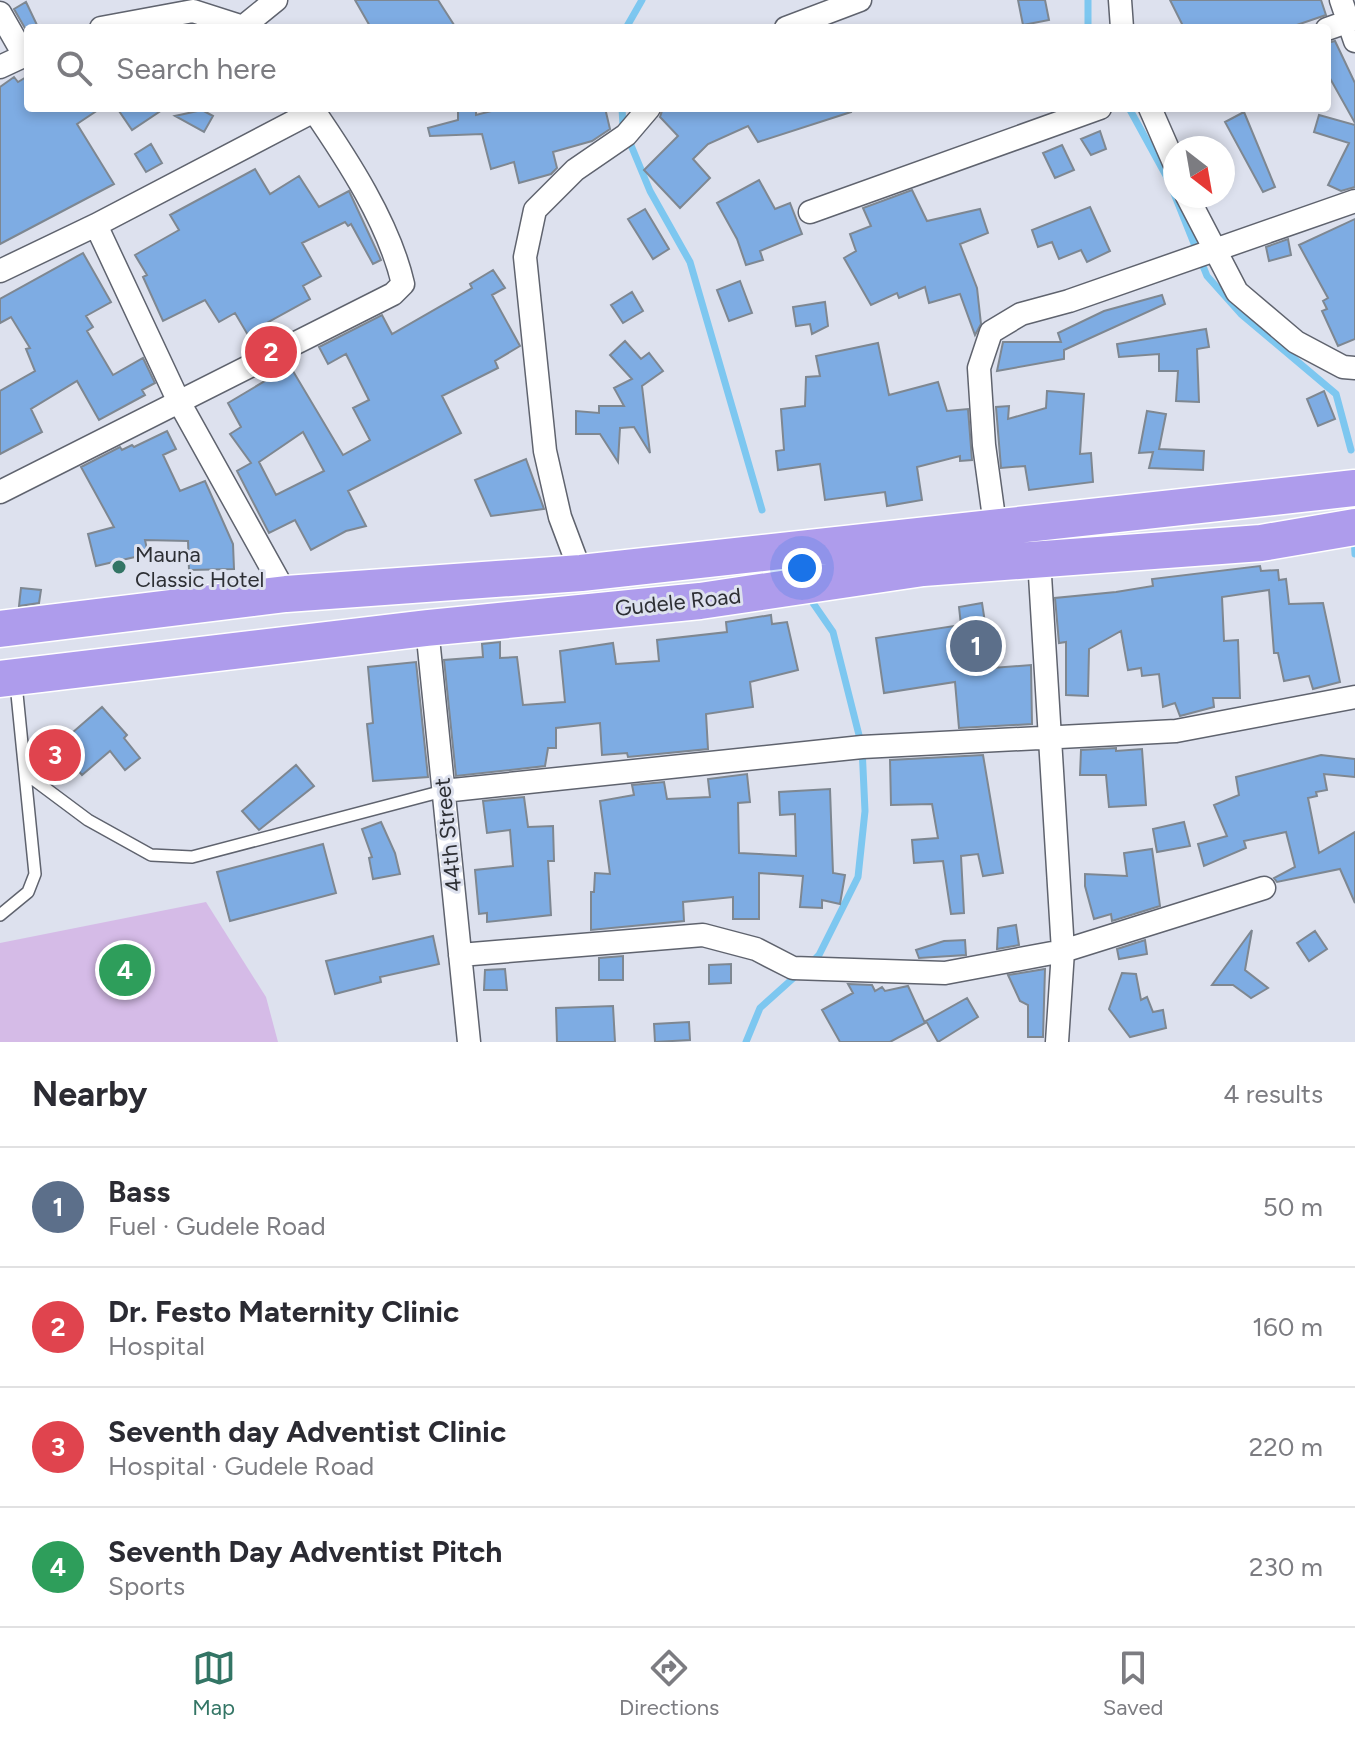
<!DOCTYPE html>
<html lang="en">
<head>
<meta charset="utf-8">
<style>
	body { margin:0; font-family:Figtree,sans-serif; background:#f2f2f3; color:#2b2b33 }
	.compass { position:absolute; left:1163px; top:136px; width:72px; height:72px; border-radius:50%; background:#fff; box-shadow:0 4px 12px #0003; rotate:149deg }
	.you { position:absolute; left:802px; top:568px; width:28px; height:28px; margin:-20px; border:6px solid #fff; border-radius:50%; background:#1a73e8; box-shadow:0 0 0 12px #1a73e833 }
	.badge { display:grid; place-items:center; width:52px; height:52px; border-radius:50%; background:#337565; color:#fff; font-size:26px; font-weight:700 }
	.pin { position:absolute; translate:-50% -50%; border:4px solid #fff; box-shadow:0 2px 8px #0006 }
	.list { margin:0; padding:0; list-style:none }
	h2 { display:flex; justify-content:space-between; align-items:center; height:104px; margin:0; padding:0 32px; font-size:34px }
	h2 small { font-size:26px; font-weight:400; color:#7c7c81 }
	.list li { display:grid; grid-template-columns:52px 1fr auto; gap:24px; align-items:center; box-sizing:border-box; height:120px; padding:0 32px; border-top:2px solid #e1e1e2 }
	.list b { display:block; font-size:30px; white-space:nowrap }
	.list p { margin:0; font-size:26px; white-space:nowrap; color:#7c7c81 }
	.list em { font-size:26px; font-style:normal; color:#7c7c81 }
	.icon { flex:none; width:44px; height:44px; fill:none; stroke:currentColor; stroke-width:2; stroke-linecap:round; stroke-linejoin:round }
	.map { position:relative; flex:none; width:1355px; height:1042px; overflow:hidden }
	.search { position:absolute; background:#fff; box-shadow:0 4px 12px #0003; left:24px; right:24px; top:24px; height:88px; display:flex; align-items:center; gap:20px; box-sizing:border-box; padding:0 28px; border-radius:8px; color:#7c7c81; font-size:30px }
	.sheet { height:584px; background:#fff }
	nav { display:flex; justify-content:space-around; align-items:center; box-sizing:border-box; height:112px; border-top:2px solid #e1e1e2; background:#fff; font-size:22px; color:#7c7c81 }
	nav a { display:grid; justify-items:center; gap:4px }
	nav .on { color:#337565 }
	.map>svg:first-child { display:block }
</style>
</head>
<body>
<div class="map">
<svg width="1355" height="1042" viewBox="0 0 1355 1042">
	<rect width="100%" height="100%" fill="#dde1ee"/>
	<path fill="#d5bbe7" d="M206 902 266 997 278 1042H0V943Z"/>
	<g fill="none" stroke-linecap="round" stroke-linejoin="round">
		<path stroke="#7dc7f0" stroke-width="7" d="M626 28 642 0
			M1088 28V0
			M622 108 623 126 650 191 690 262 762 510
			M1129 108 1169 181 1207 276 1241 314 1336 394 1351 450
			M1354 536 1355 554
			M812 962 819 955 858 877 865 811 862 747 833 632 813 603
			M746 1042 760 1008 799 973"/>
	</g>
	<path fill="#7eace3" stroke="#7e8791" stroke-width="2" fill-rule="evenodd" d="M355 0H438L456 28H371Z
		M1018 0H1045L1049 20 1023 25Z
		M1170 0H1321L1326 15 1288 28H1184Z
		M26 2 37 25 26 30 14 9Z
		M1335 41 1355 83V123L1327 73V43Z
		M28 76V108H101L77 124 114 184 0 244V87L14 77 18 82Z
		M117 108H165L132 130Z
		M503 108H605L610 129 592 141 553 152 557 168 551 174 519 183 514 162 491 169 482 134 430 136 428 128 458 120V111L476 110V115Z
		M663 108H850L851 112 758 142 748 126 708 144 693 159 710 178 680 208 644 170 678 136 660 117Z
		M202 110 213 116 204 132 175 116Z
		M1244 112 1275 187 1263 192 1225 122Z
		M1319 115 1355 125V187L1341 191 1328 185 1349 143 1314 132Z
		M1100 131 1106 149 1091 155 1081 139Z
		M151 144 162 163 146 172 135 154Z
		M1062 145 1074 170 1055 178 1043 153Z
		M255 169 270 194 299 176 319 207 349 191 381 260 373 264 351 224 348 226 345 222 302 243 321 276 303 286 310 299 265 324 272 337 255 347 235 313 219 322 205 300 163 321 143 277 147 275 135 255 179 230 170 215Z
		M759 180 775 209 790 203 802 234 760 251 763 260 746 265 737 239 717 203Z
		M912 190 927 221 980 209 988 233 960 244 977 288 981 324 975 335 960 294 929 303 925 287 899 298 897 293 871 305 844 258 856 251 850 234 871 226 863 208Z
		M1090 207 1110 251 1087 262 1081 250 1059 259 1052 242 1038 247 1032 230Z
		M645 209 669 249 653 259 628 219Z
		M1355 219V339L1338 346 1322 311 1327 309 1323 301 1328 298 1299 245Z
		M1288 239 1291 255 1269 261 1266 247Z
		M83 253 111 302 86 316 93 327 87 331 113 375 143 358 155 383 142 390 145 395 99 420 77 381 31 409 42 432 0 454V391L35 371 26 349 30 348 11 317 0 323V299Z
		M493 270 505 288 492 295 520 346 495 361 498 368 442 396 461 433 348 491 366 526 346 531 311 550 295 520 269 533 237 471 251 463 230 434 241 427 228 403 290 366 343 455 370 440 353 408 369 400 346 354 328 364 319 347 382 315 392 334 472 288 470 284ZM303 432 324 471 276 495 259 462Z
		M740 281 752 313 729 321 717 290Z
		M632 292 643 311 623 323 611 305Z
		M1162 295 1165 304 1064 350V359L997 371 1003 342H1061L1058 333 1104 311Z
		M825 302 828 326 812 334 810 324 796 326 793 307Z
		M1206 329 1209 347 1197 349 1199 402 1176 401 1178 371H1159V354L1119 357 1117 344Z
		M625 341 641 359 649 353 663 371 642 386 650 453 634 427 620 428 618 462 600 434H576V411L599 413V406H624L614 388 632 379 610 355Z
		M878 343 889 395 938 382 947 411 968 409 972 460 960 461V456L917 467 922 500 887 506 885 492 825 500 820 464 778 470 776 451 784 450 781 409 805 406 806 377 820 376 816 356Z
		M1047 391 1084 394 1080 454 1091 453 1093 482 1029 490 1025 466 1001 468 996 407 1009 406 1008 419 1046 408Z
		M1324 391 1335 419 1318 426 1307 399Z
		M1147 411 1166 414 1159 449 1204 451 1203 470 1149 468 1153 452 1139 453Z
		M167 431 176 449 163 455 180 491 205 481 233 544 234 569 189 570 188 541 145 540 148 554 96 566 88 534 114 527 81 467 120 447 122 450 132 445 134 447Z
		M526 459 544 509 491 516 475 480Z
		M1260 566 1261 571 1278 570 1279 580 1286 579 1289 604 1323 603 1340 682 1313 689 1309 676 1284 681 1278 653H1274L1269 590 1222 597 1224 641 1238 640 1240 698H1213L1214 707 1180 716 1175 703 1163 707 1159 674 1142 676 1141 668 1128 670 1121 631 1089 649 1088 696 1066 695V642L1059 643 1055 598 1116 592 1153 586 1152 579Z
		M21 588 41 590 39 603 19 606Z
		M982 603 992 668 1031 665 1032 724 959 728 955 682 884 693 876 638 961 625 959 607Z
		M771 615 772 624 787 622 798 670 750 682 753 707 706 714 708 749 628 757 627 753 602 755 600 723 556 728V748H548L545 766 456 776 444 660 483 657 482 644 500 642V658L517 657 523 705 565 702 560 651 613 643 616 664 659 661 657 640 727 632 726 622Z
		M416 662 428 777 373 781 367 724 373 723 368 667Z
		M102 707 127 735 124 738 140 758 125 770 110 751 82 775 63 753 72 746 65 739Z
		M1116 748V751L1142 749 1146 805 1109 807 1106 775H1080L1081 750Z
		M983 755 1003 873 983 876 978 854 961 856 964 913 951 914 943 861 914 863 912 840 938 838 932 804 891 805 890 760Z
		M1321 755 1355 759V777L1324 774 1327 790 1316 792 1317 796 1308 798 1319 853 1355 832V903L1340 869 1277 882 1274 878 1295 867 1286 832 1244 841 1246 848 1204 866 1198 844 1227 836 1214 805 1239 795 1236 777Z
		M296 765 314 786 259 830 242 811Z
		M747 774 750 802 738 803 739 853 796 856 795 814 780 815 779 792 830 789 833 873 845 875 840 904 822 900V908L800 907 803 876 759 873V919H733V897L683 902 684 921 591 930V892H594L595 873 610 874 600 801 634 795 632 785 664 782 667 799 710 797 708 779Z
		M524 797 528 827 553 826 554 861H548L551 915 487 922V913L479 914 475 870 513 866 510 830 487 833 483 801Z
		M381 822 395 853 400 874 373 879 369 858 372 857 362 829Z
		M1184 822 1190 846 1157 852 1153 829Z
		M323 844 336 893 230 921 217 872Z
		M1152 849 1160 906 1112 921 1111 914 1094 919 1085 886V874L1127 876 1124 853Z
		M1016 925 1019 945 997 949 998 928Z
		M1252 930 1245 970 1268 988 1251 998 1233 985H1212Z
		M1315 931 1327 949 1309 961 1297 943Z
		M433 936 439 964 380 977 381 982 335 994 326 961Z
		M965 940 966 955 919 958 916 950 944 941Z
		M1145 940 1147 954 1119 959 1117 949Z
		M623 956V980H599V958Z
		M731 964V983L709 984V965Z
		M505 969 507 990H484L485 970Z
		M1045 969 1043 1037H1028V1005L1020 1001 1008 975Z
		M1122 973 1136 974 1141 1000 1147 997 1153 1012 1163 1010 1166 1028 1130 1037 1109 1009Z
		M848 984 872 985 875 991 882 987 885 991 908 986 925 1023 890 1042H840L822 1010 853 993Z
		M967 998 978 1017 938 1042 926 1021Z
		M613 1006 615 1042H557L556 1008Z
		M689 1022 690 1040 655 1042 654 1024Z"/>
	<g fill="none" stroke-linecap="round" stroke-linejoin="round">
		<defs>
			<path id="service" d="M25 773 88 820 151 855 192 857 443 791
				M0 915 28 892 35 874 16 684"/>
			<path id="minor" d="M1120 0 1122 28
				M1341 0 1355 41
				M0 13 24 55
				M244 26 276 0
				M101 28 193 11 246 28
				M786 28 860 0
				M1327 29 1355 19
				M0 67 28 54
				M1150 108 1175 165
				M1187 196 1237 292 1296 342 1343 367 1355 368
				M810 212 1100 108
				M96 225 178 400 286 594
				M0 271 96 225 314 111
				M0 492 393 294 403 284C389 223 347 159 312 108
				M995 525 984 445 979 368 991 332 1021 314 1069 301 1355 201
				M1039 559 1063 951 1057 1042
				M581 573 560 517 545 451 525 257 535 210 575 170 626 135 649 108
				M427 628 469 1042
				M443 791 862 747 1176 731 1355 697
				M460 955 703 935 756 949 793 968 945 973 1063 951 1264 888"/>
			<path id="trunk" d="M0 629 286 594 581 573 1355 488
				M0 679 427 628 700 601 923 568 1261 543 1355 527"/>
		</defs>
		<use href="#service" stroke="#5f636e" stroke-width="14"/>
		<use href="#minor" stroke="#5f636e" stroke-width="25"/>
		<use href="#trunk" stroke="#fff" stroke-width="39"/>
		<use href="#service" stroke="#fff" stroke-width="11"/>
		<use href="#minor" stroke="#fff" stroke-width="22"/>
		<use href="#trunk" stroke="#ae9cec" stroke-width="36"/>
	</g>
	<circle fill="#337565" stroke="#dde1ee" stroke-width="3" cx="119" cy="567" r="8"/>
	<g text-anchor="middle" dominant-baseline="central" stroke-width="6" stroke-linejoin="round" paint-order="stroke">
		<g font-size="22" fill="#2d2f34" stroke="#dde1ee" text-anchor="start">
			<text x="135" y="554">Mauna<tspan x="135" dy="25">Classic Hotel</tspan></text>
		</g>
		<g font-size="22" fill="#2d2f34" stroke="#dde1ee">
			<text transform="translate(678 602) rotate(-6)">Gudele Road</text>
			<text transform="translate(448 835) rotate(-96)">44th Street</text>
		</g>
	</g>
</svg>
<svg class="compass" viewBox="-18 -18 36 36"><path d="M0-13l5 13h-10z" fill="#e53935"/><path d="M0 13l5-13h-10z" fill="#7c7c81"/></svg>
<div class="you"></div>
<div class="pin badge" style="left:976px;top:646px;background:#5c6f8a">1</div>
<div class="pin badge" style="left:271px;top:352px;background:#e0444e">2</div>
<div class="pin badge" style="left:55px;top:755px;background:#e0444e">3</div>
<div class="pin badge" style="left:125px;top:970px;background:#2e9e5b">4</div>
<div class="search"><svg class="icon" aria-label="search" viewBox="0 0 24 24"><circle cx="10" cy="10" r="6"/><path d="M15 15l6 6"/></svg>Search here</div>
</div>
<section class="sheet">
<h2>Nearby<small>4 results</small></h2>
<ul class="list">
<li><span class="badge" style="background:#5c6f8a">1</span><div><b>Bass</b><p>Fuel · Gudele Road</p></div><em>50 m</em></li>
<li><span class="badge" style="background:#e0444e">2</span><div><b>Dr. Festo Maternity Clinic</b><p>Hospital</p></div><em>160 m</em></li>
<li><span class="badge" style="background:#e0444e">3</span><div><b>Seventh day Adventist Clinic</b><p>Hospital · Gudele Road</p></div><em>220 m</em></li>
<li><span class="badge" style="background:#2e9e5b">4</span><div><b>Seventh Day Adventist Pitch</b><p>Sports</p></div><em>230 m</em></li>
</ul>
</section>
<nav>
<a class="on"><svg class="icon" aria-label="map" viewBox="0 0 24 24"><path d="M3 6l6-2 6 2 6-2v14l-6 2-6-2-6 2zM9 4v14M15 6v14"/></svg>Map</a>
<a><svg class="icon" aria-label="directions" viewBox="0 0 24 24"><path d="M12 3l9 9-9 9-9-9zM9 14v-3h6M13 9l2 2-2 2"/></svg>Directions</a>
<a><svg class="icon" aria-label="saved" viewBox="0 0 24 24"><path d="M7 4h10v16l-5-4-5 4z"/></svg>Saved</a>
</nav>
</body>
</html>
